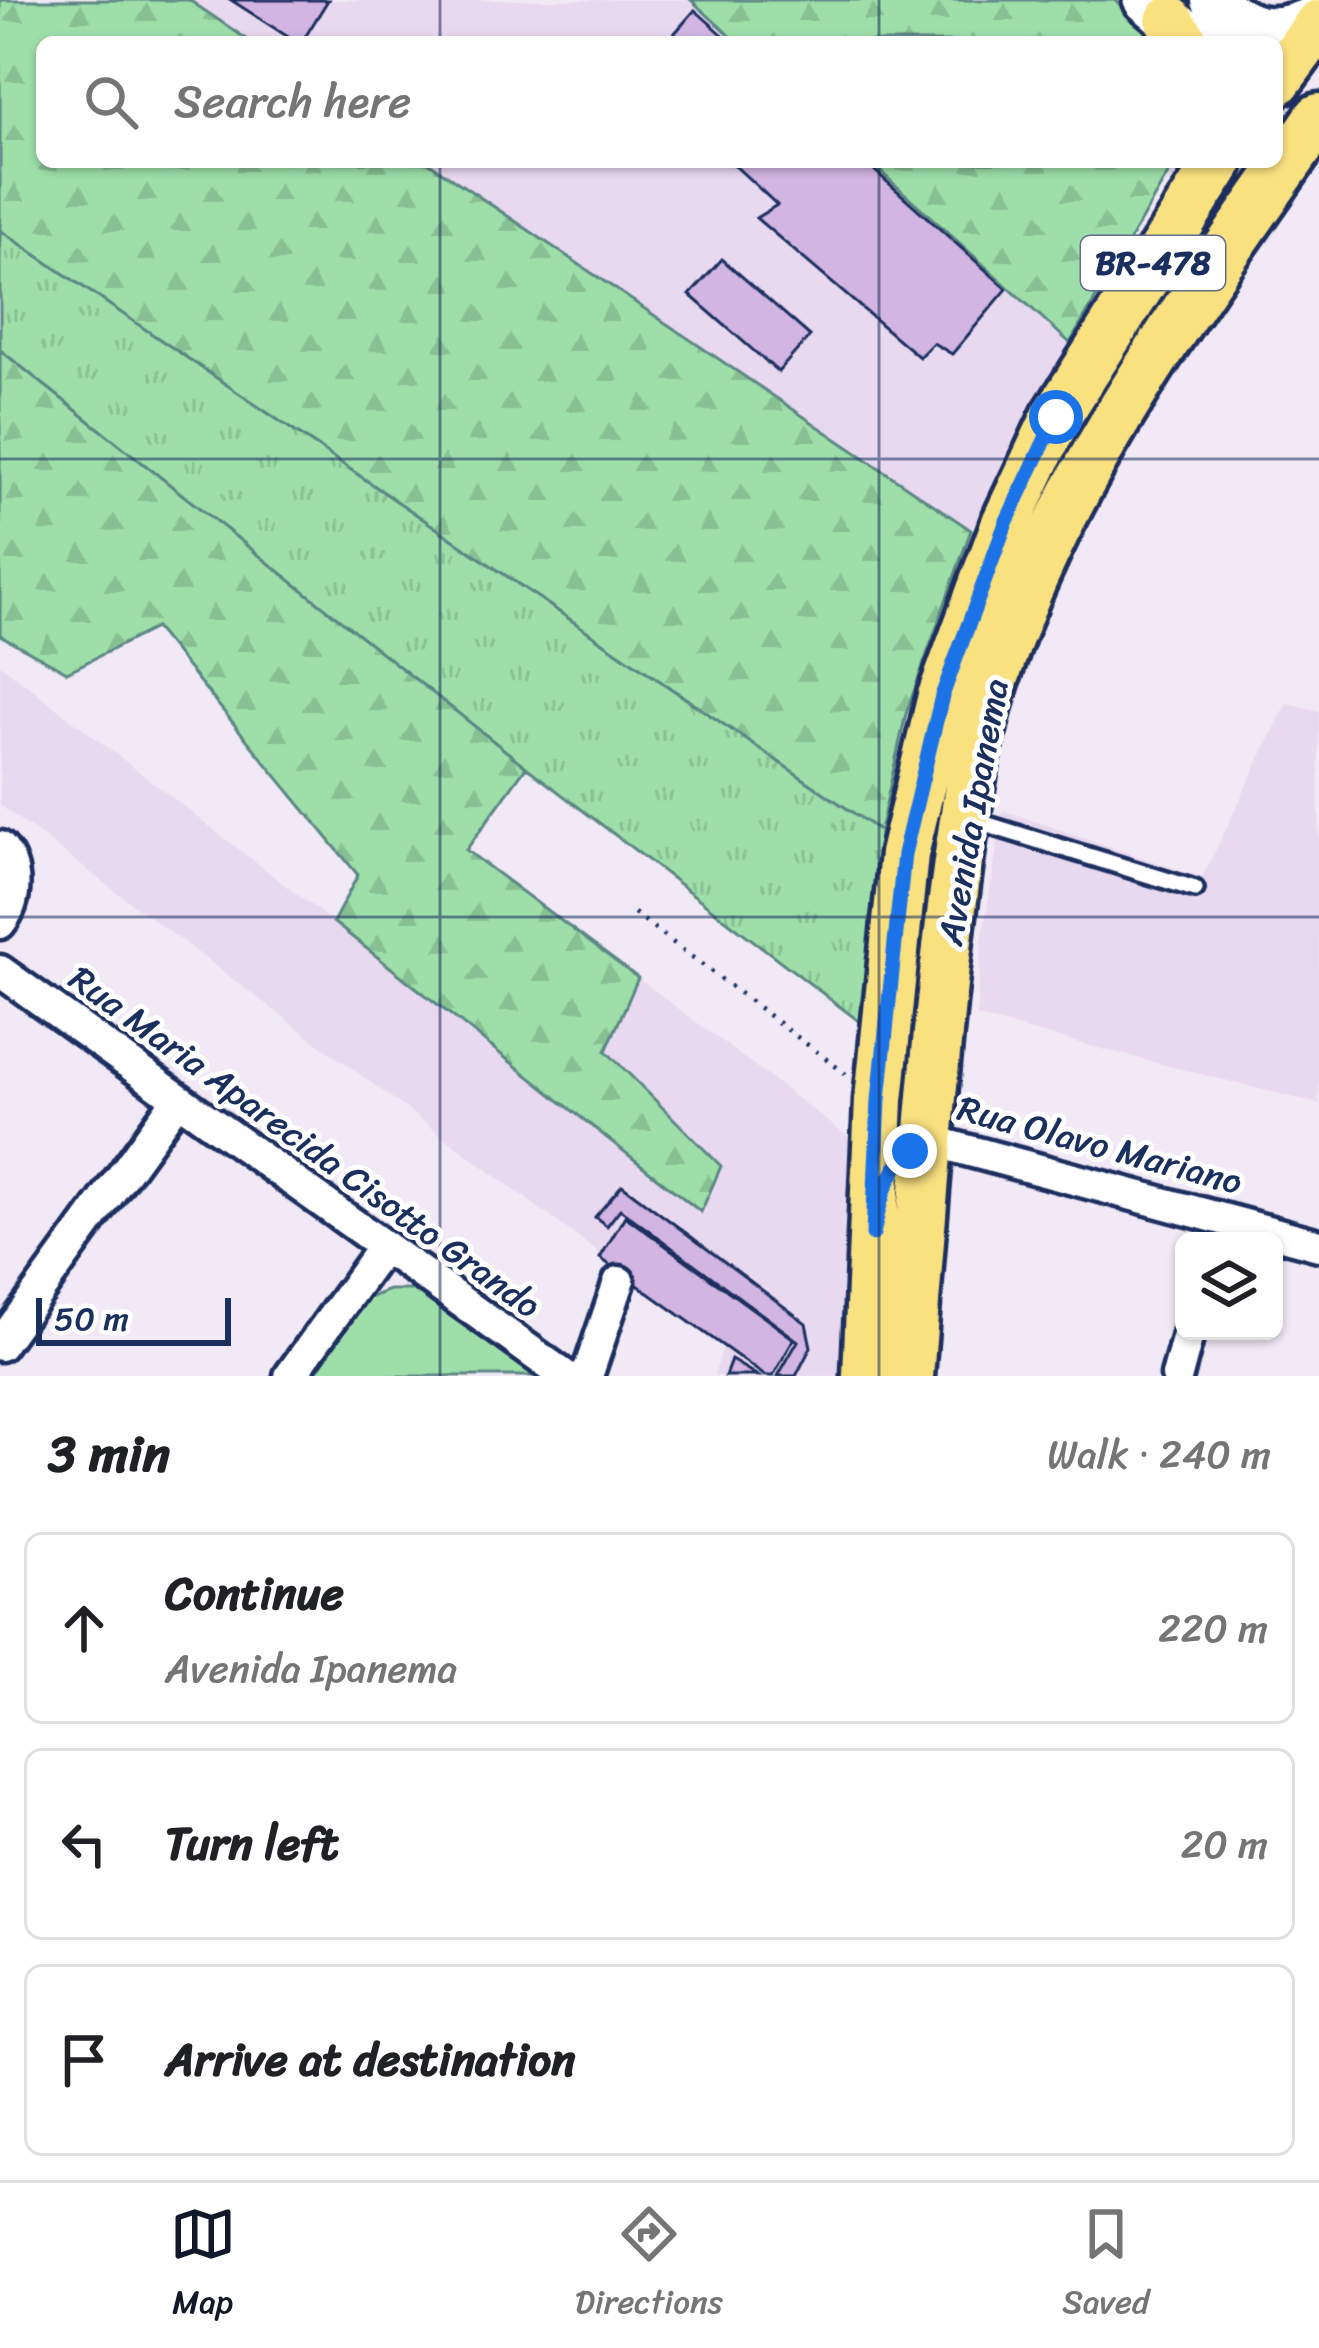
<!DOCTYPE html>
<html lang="en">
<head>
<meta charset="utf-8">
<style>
	body { margin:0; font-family:Sriracha,sans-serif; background:#f6f6f6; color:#202124 }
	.controls { position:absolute; right:36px; bottom:36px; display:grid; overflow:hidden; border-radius:18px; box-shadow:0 3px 9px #0004 }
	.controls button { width:108px; height:108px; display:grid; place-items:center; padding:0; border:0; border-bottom:3px solid #e0e0e0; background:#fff; color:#202124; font:60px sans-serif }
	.scale { position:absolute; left:36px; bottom:30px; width:195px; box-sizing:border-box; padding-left:12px; border:6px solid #1b2f5e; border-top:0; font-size:33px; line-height:42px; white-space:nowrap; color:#1b2f5e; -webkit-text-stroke:9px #fff; paint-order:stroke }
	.stop { position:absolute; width:36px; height:36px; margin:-27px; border:9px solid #1a73e8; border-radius:50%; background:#fff }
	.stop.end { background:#1a73e8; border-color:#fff; box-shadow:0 3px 12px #0008 }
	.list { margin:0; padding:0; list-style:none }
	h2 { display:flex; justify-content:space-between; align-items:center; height:156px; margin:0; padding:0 48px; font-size:51px }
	h2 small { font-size:39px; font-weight:400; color:#757577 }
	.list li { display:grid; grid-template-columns:78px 1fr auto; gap:36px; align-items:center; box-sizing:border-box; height:192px; margin:0 24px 24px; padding:0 24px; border:3px solid #e0e0e0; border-radius:18px }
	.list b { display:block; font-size:45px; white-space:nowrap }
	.list p { margin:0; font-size:39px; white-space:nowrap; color:#757577 }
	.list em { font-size:39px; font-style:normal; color:#757577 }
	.icon { flex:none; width:66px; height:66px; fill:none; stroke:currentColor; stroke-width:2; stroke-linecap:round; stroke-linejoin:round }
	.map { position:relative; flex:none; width:1319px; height:1376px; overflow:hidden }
	.search { position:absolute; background:#fff; box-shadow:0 3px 9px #0004; left:36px; right:36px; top:36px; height:132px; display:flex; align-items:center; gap:30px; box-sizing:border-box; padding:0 42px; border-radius:18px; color:#757577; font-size:45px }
	.sheet { height:804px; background:#fff }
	nav { display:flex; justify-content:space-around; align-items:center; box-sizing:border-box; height:168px; border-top:3px solid #e0e0e0; background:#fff; font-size:33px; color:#757577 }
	nav a { display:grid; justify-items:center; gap:6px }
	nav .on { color:#111827 }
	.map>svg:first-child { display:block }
</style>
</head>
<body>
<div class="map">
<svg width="1319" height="1376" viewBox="0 0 1319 1376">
	<defs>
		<pattern id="grass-tufts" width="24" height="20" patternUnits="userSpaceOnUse" patternTransform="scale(3)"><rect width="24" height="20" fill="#9edfa9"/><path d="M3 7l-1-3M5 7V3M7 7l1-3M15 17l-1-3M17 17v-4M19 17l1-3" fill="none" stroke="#88c094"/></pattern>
		<pattern id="forest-firs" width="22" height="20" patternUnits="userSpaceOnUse" patternTransform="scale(3)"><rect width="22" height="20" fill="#9edfa9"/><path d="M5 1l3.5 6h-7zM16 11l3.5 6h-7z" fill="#88c094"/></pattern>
	</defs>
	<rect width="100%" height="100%" fill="#f2e9f6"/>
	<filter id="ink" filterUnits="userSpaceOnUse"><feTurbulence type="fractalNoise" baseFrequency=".00833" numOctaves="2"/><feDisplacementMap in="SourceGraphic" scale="24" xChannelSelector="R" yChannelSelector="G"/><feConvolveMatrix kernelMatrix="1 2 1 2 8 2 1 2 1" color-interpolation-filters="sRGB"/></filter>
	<g filter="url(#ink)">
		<path fill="#e8d9f0" d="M189 0H691L737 42H251Z
			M428 162H870L1070 343 971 530Z
			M0 664 702 1208 721 1165 606 1051 638 978 859 1145 840 1376H714L723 1346 0 805Z
			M1287 703 1319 711V1104L976 1017 982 941 1003 810 1202 878Z"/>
		<path fill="url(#grass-tufts)" stroke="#5c8784" stroke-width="3" d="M0 230 880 831 868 1028 526 767 0 350Z"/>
		<path fill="url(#forest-firs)" stroke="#5c8784" stroke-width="3" d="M0 0H189L251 42H42V162H428L971 530 906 714 880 831 0 230Z
			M691 0H1115L1161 42H737Z
			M870 162H1175L1070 343Z
			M0 350 526 767 466 850 638 978 606 1051 721 1166 701 1212 333 922 358 875 155 628 67 672 0 635Z"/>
		<path fill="#9edfa9" stroke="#5c8784" stroke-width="3" d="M389 1290H414L536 1376H313L368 1298Z"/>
		<path fill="#d2b5e2" stroke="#1b2f5e" stroke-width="3" d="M231 0H328L302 42H296Z
			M695 10 731 42H667Z
			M731 162H865L1007 289 952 354 933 343 919 357 756 218 777 205Z
			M722 259 810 336 778 372 690 295Z
			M917 955 932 957 918 1085 903 1084Z
			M622 1185 806 1323 811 1347 796 1376H778L798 1341 620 1209 607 1226 595 1217Z
			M625 1216 794 1339 773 1376H765L600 1258Z
			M731 1360 758 1376H725Z"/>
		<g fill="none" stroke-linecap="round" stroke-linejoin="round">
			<defs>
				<path id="service" d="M972 820 1195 889"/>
				<path id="minor" d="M0 847C19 868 17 902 0 923
					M0 971 565 1376
					M929 1140 1319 1245
					M0 1345 177 1100
					M290 1376 384 1246
					M587 1376 619 1282
					M1177 1376 1189 1331"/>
				<path id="secondary" d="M1145 0 1170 21 1200 38
					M1213 0C1249 33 1276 36 1319 15"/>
				<path id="primary" d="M1170 21 1184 42
					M1277 81 1319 24
					M867 1376 879 1100 904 854 942 696 1006 523 1056 417 1219 162
					M909 1376C922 1222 932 1068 951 915 962 832 972 744 999 665 1068 463 1199 292 1319 118"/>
			</defs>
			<use href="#service" stroke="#1b2f5e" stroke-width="24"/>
			<use href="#minor" stroke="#1b2f5e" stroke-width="39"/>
			<use href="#secondary" stroke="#1b2f5e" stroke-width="51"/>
			<use href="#primary" stroke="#1b2f5e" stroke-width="57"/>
			<path stroke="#1b2f5e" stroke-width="4.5" stroke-dasharray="3 9" stroke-linecap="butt" d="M634 913 846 1074"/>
			<use href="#service" stroke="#fff" stroke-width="15"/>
			<use href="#minor" stroke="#fff" stroke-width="30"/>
			<use href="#secondary" stroke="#fff" stroke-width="42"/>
			<use href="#primary" stroke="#fae180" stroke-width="48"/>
		</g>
	</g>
	<g fill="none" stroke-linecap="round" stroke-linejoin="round" filter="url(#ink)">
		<path stroke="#1a73e8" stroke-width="15" d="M910 1151C886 1174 880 1202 873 1234L879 1100 904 854 942 696 1006 523 1056 417"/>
	</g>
	<path fill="none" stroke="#1b2f5e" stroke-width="3" stroke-opacity="0.55" d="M440 0V42M879 0V42M440 162V1376M879 162V1376M0 459H1319M0 917H1319"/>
	<g text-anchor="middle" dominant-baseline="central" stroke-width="10" stroke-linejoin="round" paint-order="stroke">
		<rect fill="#fff" stroke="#5f6d8e" stroke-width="3" x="1081" y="236" width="144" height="54" rx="9"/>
		<g font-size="33" font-weight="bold" fill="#1b2f5e">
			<text x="1153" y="263">BR-478</text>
		</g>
		<g font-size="36" fill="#1b2f5e" stroke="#fff">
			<text transform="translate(973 812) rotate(-80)">Avenida Ipanema</text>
			<text transform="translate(305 1142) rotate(36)">Rua Maria Aparecida Cisotto Grando</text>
			<text transform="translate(1100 1145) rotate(15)">Rua Olavo Mariano</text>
		</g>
	</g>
</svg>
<div class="controls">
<button><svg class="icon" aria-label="layers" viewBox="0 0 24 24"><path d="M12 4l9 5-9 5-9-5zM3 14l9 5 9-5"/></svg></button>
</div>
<div class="scale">50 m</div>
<div class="stop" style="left:1056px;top:417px"></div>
<div class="stop end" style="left:910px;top:1151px"></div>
<div class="search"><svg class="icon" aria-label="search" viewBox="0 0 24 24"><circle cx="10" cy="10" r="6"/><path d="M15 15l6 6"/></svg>Search here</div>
</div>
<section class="sheet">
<h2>3 min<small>Walk · 240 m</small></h2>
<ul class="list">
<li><svg class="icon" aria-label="ahead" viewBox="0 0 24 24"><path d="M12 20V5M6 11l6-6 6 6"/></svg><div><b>Continue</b><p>Avenida Ipanema</p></div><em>220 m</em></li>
<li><svg class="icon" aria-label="left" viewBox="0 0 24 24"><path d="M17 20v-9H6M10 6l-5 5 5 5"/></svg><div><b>Turn left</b></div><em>20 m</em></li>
<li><svg class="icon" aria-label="arrive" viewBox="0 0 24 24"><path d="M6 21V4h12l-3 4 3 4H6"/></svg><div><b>Arrive at destination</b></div></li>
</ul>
</section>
<nav>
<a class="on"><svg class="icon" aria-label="map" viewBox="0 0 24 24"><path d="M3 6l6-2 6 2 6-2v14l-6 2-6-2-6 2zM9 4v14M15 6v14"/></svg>Map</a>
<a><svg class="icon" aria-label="directions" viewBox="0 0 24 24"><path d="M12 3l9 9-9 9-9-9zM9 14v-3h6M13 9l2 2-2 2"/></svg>Directions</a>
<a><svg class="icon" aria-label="saved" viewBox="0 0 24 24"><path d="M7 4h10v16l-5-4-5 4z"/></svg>Saved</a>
</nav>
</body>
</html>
